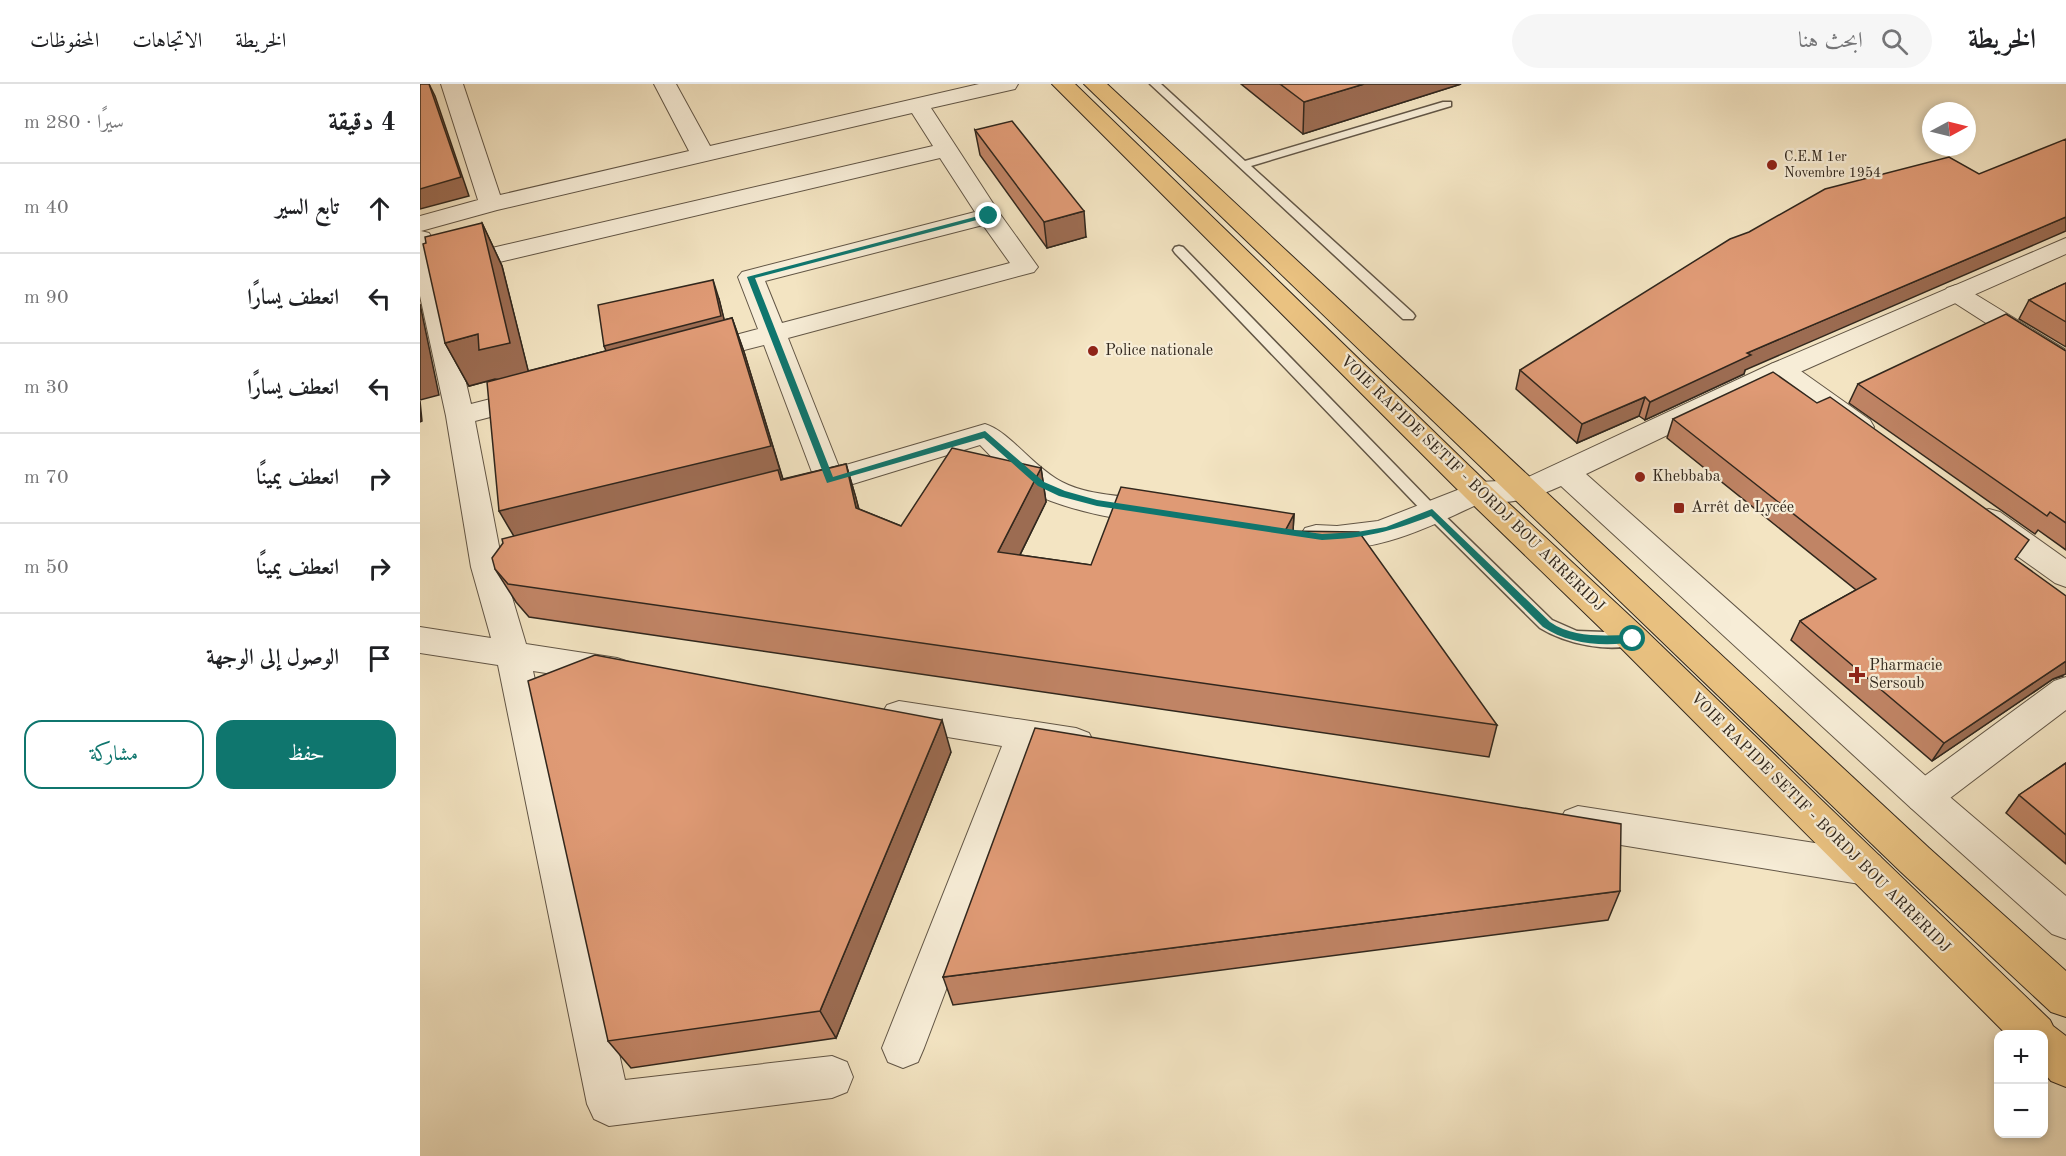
<!DOCTYPE html>
<html lang="ar">
<head>
<meta charset="utf-8">
<style>
	body { margin:0; font-family:"Old Standard TT",Amiri,serif; background:#f6f6f6; color:#202124; direction:rtl }
	.controls { position:absolute; right:18px; bottom:18px; display:grid; overflow:hidden; border-radius:12px; box-shadow:0 3px 9px #0003 }
	.controls button { width:54px; height:54px; display:grid; place-items:center; padding:0; border:0; border-bottom:2px solid #e0e0e0; background:#fff; color:#202124; font:30px sans-serif }
	.compass { position:absolute; left:1502px; top:18px; width:54px; height:54px; border-radius:50%; background:#fff; box-shadow:0 3px 9px #0003; rotate:83deg }
	.stop { position:absolute; width:18px; height:18px; margin:-14px; border:4px solid #0f766e; border-radius:50%; background:#fff }
	.stop.end { background:#0f766e; border-color:#fff; box-shadow:0 2px 6px #0008 }
	.list { margin:0; padding:0; list-style:none }
	h2 { display:flex; justify-content:space-between; align-items:center; height:78px; margin:0; padding:0 24px; font-size:26px }
	h2 small { font-size:20px; font-weight:400; color:#757577 }
	.list li { display:grid; grid-template-columns:39px 1fr auto; gap:18px; align-items:center; box-sizing:border-box; height:90px; padding:0 24px; border-top:2px solid #e0e0e0 }
	.list b { display:block; font-size:22px; white-space:nowrap }
	.list em { font-size:20px; font-style:normal; color:#757577 }
	.actions { display:flex; gap:12px; padding:18px 24px }
	.actions a { flex:1; padding:14px 0; border:2px solid #0f766e; border-radius:18px; text-align:center; font-size:21px; color:#0f766e }
	.actions .main { background:#0f766e; color:#fff }
	.icon { flex:none; width:33px; height:33px; fill:none; stroke:currentColor; stroke-width:2; stroke-linecap:round; stroke-linejoin:round }
	.map { position:relative; flex:none; width:1646px; height:1072px; overflow:hidden; direction:ltr }
	header { display:flex; align-items:center; gap:36px; box-sizing:border-box; height:84px; padding:0 30px; background:#fff; border-bottom:2px solid #e0e0e0 }
	header strong { font-size:28px }
	nav { display:flex; gap:33px; margin-inline-start:auto; font-size:21px }
	.search { width:420px; height:54px; background:#f6f6f6; display:flex; align-items:center; gap:15px; box-sizing:border-box; padding:0 21px; border-radius:33px; color:#757577; font-size:22px }
	main { display:flex }
	aside { flex:1; background:#fff }
	.map>svg:first-child { display:block }
</style>
</head>
<body>
<header>
<strong>الخريطة</strong>
<div class="search"><svg class="icon" aria-label="search" viewBox="0 0 24 24"><circle cx="10" cy="10" r="6"/><path d="M15 15l6 6"/></svg>ابحث هنا</div>
<nav><a>الخريطة</a><a>الاتجاهات</a><a>المحفوظات</a></nav>
</header>
<main>
<div class="map">
<svg width="1646" height="1072" viewBox="0 0 1646 1072">
	<rect width="100%" height="100%" fill="#f3e4c2"/>
	<filter id="stains"><feTurbulence type="fractalNoise" baseFrequency=".00333" numOctaves="4"/><feColorMatrix values="0 0 0 0 .2 0 0 0 0 .09 0 0 0 0 .02 0 0 0 .5 -.17"/></filter>
	<radialGradient id="worn" r=".72"><stop offset=".6" stop-color="#630" stop-opacity="0"/><stop offset="1" stop-color="#630" stop-opacity=".3"/></radialGradient>
	<g fill="none" stroke-linecap="round" stroke-linejoin="round">
		<defs>
			<path id="service" d="M730 0H741L825 77 1023 18H1031V22L831 82 993 229 995 232 993 235H983Z
				M759 162 763 163 1017 424 1132 536 1157 547 1212 549 1218 550 1220 555 1218 560C1189 569 1146 560 1120 544L1007 432 755 169 753 166 755 163Z"/>
			<path id="minor" d="M21 0H43L80 111 269 67 234 0H256L290 62 559 0H598L595 5 511 24 580 130 618 183 614 188 368 254 419 383 565 340C589 347 614 384 642 398 675 415 715 410 750 420L754 428 750 436C720 444 639 424 611 408 591 396 576 377 560 361L410 407 386 413 375 410 371 403 375 396 393 391 344 261 277 278 267 276 263 270 267 264 338 245 318 193 322 188 555 128 520 74 33 189 24 186 20 181 24 176 33 173 513 62 492 29 77 126 1 147 9 149 12 154 51 320 114 304 124 307 128 313 124 319 55 337 83 483 106 560 197 574 209 578 214 587 209 596 197 600 113 587 205 996 412 972 427 978 433 993 427 1008 412 1014 189 1042 174 1035 167 1020 78 581 0 569V543L71 554 51 483 26 332 0 212V132L58 116ZM563 141 590 179 362 239 345 197Z
				M1536 201 1545 204 1646 266V287L1636 284 1527 214 1523 209 1527 204Z
				M1361 277 1371 280 1450 336 1454 343 1450 350 1440 352 1430 350 1351 292 1347 286 1351 280Z
				M1058 398 1069 401 1073 408 1069 415C1014 440 947 478 885 460L880 452 885 444 896 441 917 442 958 437Z
				M1569 425 1580 428 1646 475V503L1635 499 1558 444 1554 436 1558 428Z
				M1646 593V626L1517 724 1504 729 1491 724 1486 713 1491 702 1634 597Z
				M479 617 656 644 669 649 674 659 669 669 656 674 616 667 504 964 498 978 483 984 468 978 462 964 582 662 479 645 467 641 461 631 467 621Z
				M1158 722 1446 767 1460 772 1465 784 1460 796 1446 801 1158 754 1145 749 1139 738 1145 727Z"/>
			<path id="tertiary" d="M1646 154V170L1371 292 1166 390 1517 702 1646 812V855L1632 850 1491 724 1141 402C1113 415 1079 424 1047 415L1043 408 1047 401 1058 398 1102 396 1351 280Z"/>
			<path id="trunk" d="M632 0H655L1069 401 1225 546 1630 936 1633 942 1646 952V1003L1631 997 1624 989V950H1586L1201 564 1047 415Z
				M664 0H687L1509 764 1646 887V933L1631 928 1481 788Z"/>
		</defs>
		<use href="#service" stroke="#625646" stroke-width="3"/>
		<use href="#minor" stroke="#625646" stroke-width="2"/>
		<use href="#tertiary" stroke="#625646" stroke-width="2"/>
		<use href="#trunk" stroke="#31271d" stroke-width="2"/>
		<use href="#service" fill="#f7edd7" fill-rule="evenodd"/>
		<use href="#minor" fill="#f7edd7" fill-rule="evenodd"/>
		<use href="#tertiary" fill="#f7edd7" fill-rule="evenodd"/>
		<use href="#trunk" fill="#eac281" fill-rule="evenodd"/>
	</g>
	<path fill="#c08465" stroke="#31271d" stroke-width="1.5" d="M821 0H1041L883 50Z
		M555 46 666 153 627 164 560 71Z
		M1559 90 1325 286 1324 290 1225 336 1219 332 1157 359 1096 305 1100 286Z
		M62 139 82 182 108 287 186 267 299 215 304 236 312 234 324 268 363 395 426 380 439 425 481 442 621 384 626 418 600 471 671 481 874 430 873 447 1077 641 1069 673 109 533 96 518 75 485 94 452 75 295 49 302 25 259Z
		M1646 199V263L1599 235 1609 216Z
		M1646 267V466L1618 446 1615 450 1429 319 1438 300Z
		M1397 319 1596 476 1643 592 1633 595 1512 677 1371 556 1380 537 1436 506 1247 354 1253 335Z
		M531 668 416 954 211 984 188 957Z
		M1646 679V780L1586 729 1599 711Z
		M1200 807 1188 836 533 921 523 893Z"/>
	<path fill="#9c6c52" stroke="#31271d" stroke-width="1.5" d="M9 0 15 12 49 112 0 125V105Z
		M944 0H1041L883 50 884 18Z
		M664 127 666 153 627 164 624 138Z
		M1646 133V147L1325 286 1324 290 1225 336 1230 318 1327 269Z
		M62 139 82 182 112 302 75 295 49 302 25 259 58 250Z
		M293 196 299 215 308 251 192 281 184 262Z
		M0 220 19 311 0 316Z
		M312 234 324 268 363 396 99 461 79 427Z
		M1225 313 1219 332 1157 359 1162 340Z
		M0 317 2 337 0 338Z
		M426 380 436 414 446 457 436 424Z
		M621 384 626 418 585 501 578 468Z
		M874 430 872 464 865 447Z
		M1646 577V590L1633 595 1512 677 1524 659Z
		M522 636 531 668 416 954 400 927Z"/>
	<path fill="#df9a75" stroke="#31271d" stroke-width="1.5" d="M0 0H9L41 93 0 105Z
		M860 0H944L884 18Z
		M592 37 664 127 624 138 555 46Z
		M1646 55V133L1327 269 1331 271 1230 318 1225 313 1162 340 1100 286 1310 155 1329 148 1405 105 1529 73 1559 90Z
		M62 139 90 259 59 266 58 250 25 259 3 160 6 159 5 153Z
		M293 196 301 232 184 262 178 221Z
		M1646 199V238L1609 216Z
		M1586 230 1646 267V439L1630 428 1627 432 1438 300Z
		M312 234 351 362 79 427 67 298Z
		M1353 288 1397 319 1410 313 1609 456 1595 475 1646 512V577L1524 659 1380 537 1456 495 1253 335Z
		M532 364 621 384 578 468 671 481 701 403 874 430 865 447 939 448 1077 641 88 500 75 485 72 474 83 459 82 455 358 386 361 396 426 380 436 424 481 442Z
		M175 571 522 636 400 927 188 957 108 597Z
		M615 644 1201 740 1200 807 523 893Z
		M1646 679V751L1599 711Z"/>
	<path fill="#0f766e" d="M566 130 572 132 335 194 413 393 565 347 624 398 645 407 677 416 902 450 937 448 966 443 1012 425 1130 538C1155 555 1184 551 1213 551L1217 552V557C1187 564 1148 560 1123 543L1011 432C970 448 945 454 902 456L677 422 639 412 618 402 564 354 407 399 327 193Z"/>
	<g fill="#8f2418" stroke="#f7edd7" stroke-width="2">
		<circle cx="1352" cy="81" r="6"/>
		<circle cx="673" cy="267" r="6"/>
		<circle cx="1220" cy="393" r="6"/>
		<rect x="1253" y="418" width="12" height="12" rx="3"/>
		<path d="M1434 582h6v6h6v6h-6v6h-6v-6h-6v-6h6z"/>
	</g>
	<g text-anchor="middle" dominant-baseline="central" stroke-width="4.5" stroke-linejoin="round" paint-order="stroke">
		<g font-size="14" fill="#31271d" stroke="#f7edd7" text-anchor="start">
			<text x="1364" y="73">C.E.M 1er<tspan x="1364" dy="16">Novembre 1954</tspan></text>
		</g>
		<g font-size="16" fill="#31271d" stroke="#f7edd7" text-anchor="start">
			<text x="685" y="267">Police nationale</text>
			<text x="1232" y="393">Khebbaba</text>
			<text x="1271" y="424">Arrêt de Lycée</text>
			<text x="1449" y="582">Pharmacie<tspan x="1449" dy="18">Sersoub</tspan></text>
		</g>
		<g font-size="16" fill="#31271d" stroke="#f7edd7">
			<text transform="translate(1052 400) rotate(44)">VOIE RAPIDE SETIF - BORDJ BOU ARRERIDJ</text>
			<text transform="translate(1400 739) rotate(45)">VOIE RAPIDE SETIF - BORDJ BOU ARRERIDJ</text>
		</g>
	</g>
	<rect width="100%" height="100%" filter="url(#stains)"/>
	<rect width="100%" height="100%" fill="url(#worn)"/>
</svg>
<div class="controls">
<button>+</button>
<button>−</button>
</div>
<svg class="compass" viewBox="-18 -18 36 36"><path d="M0-13l5 13h-10z" fill="#e53935"/><path d="M0 13l5-13h-10z" fill="#757577"/></svg>
<div class="stop" style="left:1213px;top:555px"></div>
<div class="stop end" style="left:569px;top:132px"></div>
</div>
<aside>
<h2>4 دقيقة<small>سيرًا · 280 m</small></h2>
<ul class="list">
<li><svg class="icon" aria-label="ahead" viewBox="0 0 24 24"><path d="M12 20V5M6 11l6-6 6 6"/></svg><div><b>تابع السير</b></div><em>40 m</em></li>
<li><svg class="icon" aria-label="left" viewBox="0 0 24 24"><path d="M17 20v-9H6M10 6l-5 5 5 5"/></svg><div><b>انعطف يسارًا</b></div><em>90 m</em></li>
<li><svg class="icon" aria-label="left" viewBox="0 0 24 24"><path d="M17 20v-9H6M10 6l-5 5 5 5"/></svg><div><b>انعطف يسارًا</b></div><em>30 m</em></li>
<li><svg class="icon" aria-label="right" viewBox="0 0 24 24"><path d="M7 20v-9h11M14 6l5 5-5 5"/></svg><div><b>انعطف يمينًا</b></div><em>70 m</em></li>
<li><svg class="icon" aria-label="right" viewBox="0 0 24 24"><path d="M7 20v-9h11M14 6l5 5-5 5"/></svg><div><b>انعطف يمينًا</b></div><em>50 m</em></li>
<li><svg class="icon" aria-label="arrive" viewBox="0 0 24 24"><path d="M6 21V4h12l-3 4 3 4H6"/></svg><div><b>الوصول إلى الوجهة</b></div></li>
</ul>
<div class="actions"><a class="main">حفظ</a><a>مشاركة</a></div>
</aside>
</main>
</body>
</html>
